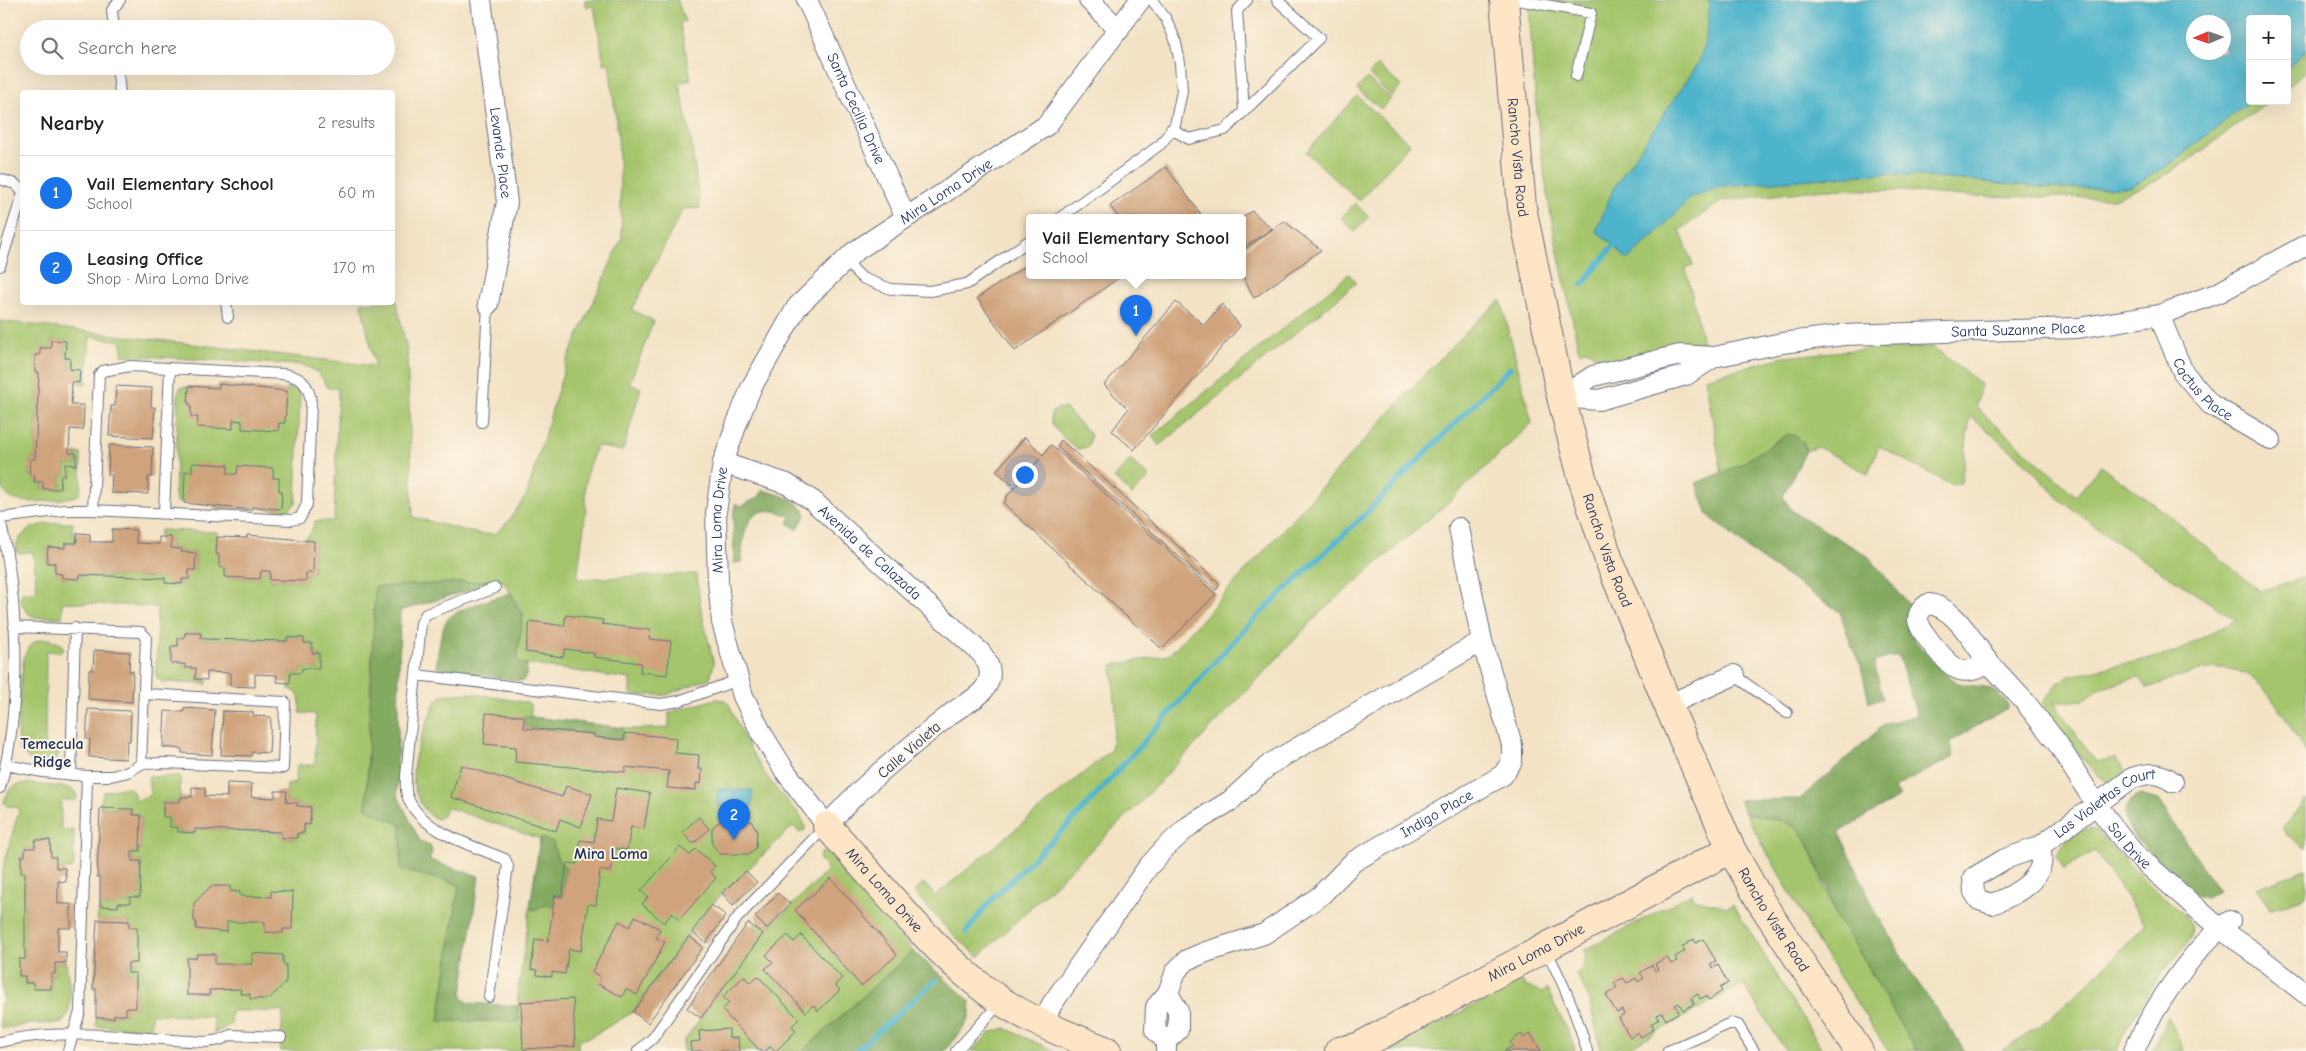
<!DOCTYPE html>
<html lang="en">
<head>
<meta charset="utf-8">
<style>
	body { margin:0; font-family:"Comic Neue",sans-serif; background:#f6f6f6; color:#222 }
	.controls { position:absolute; right:15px; top:15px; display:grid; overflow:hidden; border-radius:5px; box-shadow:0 5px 20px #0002 }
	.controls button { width:45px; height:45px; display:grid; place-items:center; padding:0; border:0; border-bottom:1px solid #e0e0e0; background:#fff; color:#222; font:25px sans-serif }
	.compass { position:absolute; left:2186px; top:15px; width:45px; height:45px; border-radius:50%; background:#fff; box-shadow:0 5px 20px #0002; rotate:268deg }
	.you { position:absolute; left:1024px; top:474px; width:18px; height:18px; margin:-12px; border:4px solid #fff; border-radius:50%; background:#1a73e8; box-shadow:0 0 0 8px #1a73e833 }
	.badge { display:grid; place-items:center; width:32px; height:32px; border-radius:50%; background:#1a73e8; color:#fff; font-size:16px; font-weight:700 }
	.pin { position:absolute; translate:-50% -41px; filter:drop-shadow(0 1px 2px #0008) }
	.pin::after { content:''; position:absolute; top:26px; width:18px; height:15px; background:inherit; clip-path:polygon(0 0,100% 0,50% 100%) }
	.popup { position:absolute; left:1026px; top:214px; width:220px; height:65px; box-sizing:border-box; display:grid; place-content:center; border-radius:5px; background:#fff; filter:drop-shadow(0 1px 4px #0005); font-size:16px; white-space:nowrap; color:#767676 }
	.popup b { font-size:19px; color:#222 }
	.popup::after { content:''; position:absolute; left:50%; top:100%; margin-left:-10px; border:10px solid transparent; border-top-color:#fff }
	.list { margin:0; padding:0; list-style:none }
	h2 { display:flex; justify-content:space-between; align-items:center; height:65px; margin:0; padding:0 20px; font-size:21px }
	h2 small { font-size:16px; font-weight:400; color:#767676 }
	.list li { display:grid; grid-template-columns:32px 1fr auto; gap:15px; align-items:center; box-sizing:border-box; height:75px; padding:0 20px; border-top:1px solid #e0e0e0 }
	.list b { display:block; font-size:19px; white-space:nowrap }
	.list p { margin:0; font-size:16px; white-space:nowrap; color:#767676 }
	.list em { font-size:16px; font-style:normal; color:#767676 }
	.icon { flex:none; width:28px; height:28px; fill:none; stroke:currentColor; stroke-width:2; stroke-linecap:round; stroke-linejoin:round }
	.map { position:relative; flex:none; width:2306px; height:1051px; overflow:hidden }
	.search { position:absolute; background:#fff; box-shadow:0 5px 20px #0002; left:20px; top:20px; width:375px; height:55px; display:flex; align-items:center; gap:12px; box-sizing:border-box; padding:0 18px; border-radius:28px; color:#767676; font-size:19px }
	.panel { position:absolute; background:#fff; box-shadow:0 5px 20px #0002; left:20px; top:90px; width:375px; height:215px; border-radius:5px }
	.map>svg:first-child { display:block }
</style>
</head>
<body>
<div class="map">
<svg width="2306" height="1051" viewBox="0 0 2306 1051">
	<rect width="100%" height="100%" fill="#fcf5e5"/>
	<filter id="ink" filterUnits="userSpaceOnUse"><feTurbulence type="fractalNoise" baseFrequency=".02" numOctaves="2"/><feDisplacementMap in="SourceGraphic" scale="10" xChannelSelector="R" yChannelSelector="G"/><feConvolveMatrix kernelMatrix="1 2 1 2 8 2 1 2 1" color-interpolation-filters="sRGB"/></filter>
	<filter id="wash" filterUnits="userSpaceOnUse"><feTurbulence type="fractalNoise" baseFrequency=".0096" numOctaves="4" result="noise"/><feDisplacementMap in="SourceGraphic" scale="20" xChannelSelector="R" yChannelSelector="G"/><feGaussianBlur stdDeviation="1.12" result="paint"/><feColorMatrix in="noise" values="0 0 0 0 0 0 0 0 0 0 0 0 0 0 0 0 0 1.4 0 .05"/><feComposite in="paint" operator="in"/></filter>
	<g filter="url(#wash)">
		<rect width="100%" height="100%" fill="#f3e2c4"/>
		<path fill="#a5c56c" stroke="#607a65" d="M584 0H677L685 21 680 23 691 79 679 83 691 140 700 208 683 209 632 310 654 321 629 384 641 388 623 451 597 446 588 468 585 488 586 510 577 579 696 574 701 609 714 664 710 678 666 695H634L630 694V679L520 663 517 658 523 616 522 610 502 580 375 587 366 808 401 825V870L459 884 439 1021H518V992L540 839 446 807 443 816 437 819C428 815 424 809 419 800 403 768 424 733 435 702L442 695 469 693 529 703 531 706V717L633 729 669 728V713L672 712 716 699 725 700 729 704C742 735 757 766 779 792 787 801 806 817 805 830L799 832 793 826 711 905 633 1012 592 1036 578 1041V1051H280L283 1011H231V1024L214 1034 213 1017 151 1014V1027L149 1029 96 1026V1018H113L114 1015H126V1008H136V973H128V963H137L129 921 97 920 100 906 117 907 118 903H130V897L140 896 141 861H132V851H140L141 816 133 815 132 809 100 808 103 792 127 787 131 789 137 801 150 795 148 777 180 776V802H163V816L170 817V827L178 828V832L194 833 195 829 281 832V838H297V833H304V824H310L311 807 297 806V803L286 802 287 785 295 783 297 765H315L316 714 300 713C300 702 301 692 289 689L290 673H301L302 668 318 669 319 654 312 653V643H304V638L287 637V641L207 639 201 638V633H185L184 638H178V646H171V663L185 664V668H196V679L207 680V684L162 682 156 676 157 607 62 602V617C41 617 28 623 20 599L23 592 37 591 33 552 17 553C15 547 17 543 20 538 33 521 54 523 73 523L72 533H77L76 543H65V548H48L47 562 55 563V573L62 574V578L79 579 80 575 165 578 166 583 181 584 182 579 189 570H195L196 553 181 552V549L171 548V537H159L160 530 218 532 216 554 219 555 225 568V577L260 579 261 571H270V580L306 581V573H313L314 542 303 541 311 533 315 521H334L338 389 326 387C322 373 314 369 301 365L122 355V341L90 337 86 384 79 383 80 370 70 369V358H65L66 341 51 340V348H41L40 355H35V372H39L35 459H30L29 475H35L34 482H43V489H60L61 475H65V464L76 465V453L81 454V488L79 495C64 500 20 507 8 496 1 490 1 483 0 474V321L375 366 361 303 392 302 393 286 407 351 413 517 479 534H495L508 522 527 494 566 363 622 238 618 134 609 63 604 64 594 6 587 7Z
			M1529 0H1709C1708 22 1707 43 1698 64L1613 189 1596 231 1614 245 1627 260 1662 228 1690 198 1723 186 1886 173 2064 189 2130 187 2169 165 2250 101H2270L2198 154 2156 181 2116 198 1959 196 1903 191 1825 189 1722 201 1680 230 1693 265 1686 268 1703 343 1601 364 1600 358 1586 350 1579 352C1569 300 1556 250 1548 198 1537 133 1532 66 1529 0Z
			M2306 50V71L2287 87V69Z
			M1378 65 1401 86 1392 97 1369 75Z
			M1367 78 1391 99 1381 109 1357 89Z
			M1357 96 1410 144 1359 201 1306 152Z
			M1355 203 1369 217 1355 232 1341 218Z
			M1349 274 1356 283 1159 446 1152 436Z
			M1501 300 1532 423 1451 500 1322 611 1137 806 979 957 948 930 914 892 924 883 935 896 1111 750 1116 713 1112 665 1169 655 1410 390 1474 324Z
			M1933 347 1981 384 1976 407 2076 496 2101 466 2169 515 2259 591 2306 577V753C2289 726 2265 674 2231 669 2204 664 2172 680 2148 688L2138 677 2099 689 2084 700 2054 703 2096 762 2115 758 2126 772 2111 783C2090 777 2056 722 2042 703L2058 683 2069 676 2174 653 2236 620 2107 536 2057 497 2025 462 1970 416 1961 483 1951 485 1879 446 1868 474 1818 447 1806 451 1804 442 1777 440 1761 453 1722 474 1705 378 1783 357 1853 350Z
			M219 384 286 391 287 387 300 392 296 503 288 511 252 507 251 510 215 508V505L177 502 175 496 178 394 181 387 218 388Z
			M1059 408 1066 409 1091 435 1088 447 1077 449C1067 440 1048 428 1051 413Z
			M1130 460 1150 477 1132 495 1114 478Z
			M50 639 63 645V649L59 652 46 651 45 749H58L59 753 56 759C45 765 26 762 19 749 14 738 22 672 24 657 25 653 29 647 32 644 37 639 44 639 50 639Z
			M27 783 70 788 74 791 77 796 76 800H61V830L74 831V867L70 869 56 868 51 857 50 840H35V848H25V856H21V872L25 873V983H33L34 989H51V974H55V963H66C68 982 76 1008 62 1023L31 1024 4 1028 0 1027V1005L3 1001C0 960 0 915 2 874 6 853 13 832 19 811L17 807 7 806 4 803C7 789 13 785 27 783Z
			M2306 800V848L2287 835 2283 827Z
			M1745 813 1784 821 1799 830 1809 845 1837 919 1851 938 1916 1051H1888L1819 945Z
			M2084 829 2096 830 2142 878 2186 916 2192 927 2191 938 2187 944 2161 974 2125 1031 2117 1051H2001L2046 1021 2095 977 2145 924 2095 851 2064 869 2056 855 2069 837Z
			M825 852H829L913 951 803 1051H683L684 1041 762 934 753 926 758 921 767 929 828 870 819 859 821 853Z
			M2306 869V896L2270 910 2257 888Z
			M1692 893 1694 899 1727 907 1733 904 1823 1051H1786L1743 984 1623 1051 1620 1046 1616 1048 1617 1051H1601L1589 999 1576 973 1581 971 1586 956 1583 951Z
			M1522 980 1525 986 1542 992 1547 989 1572 1040 1575 1051H1387Z
			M2168 1016 2184 1051H2152Z
			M1005 1028 1054 1051H972L990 1033Z"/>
		<path fill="#84aa60" stroke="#506c5f" d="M1788 434C1800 437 1803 440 1806 451L1783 496 1792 511 1868 556 1910 606C1907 613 1905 621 1907 629 1910 637 1947 678 1956 682 1980 691 1991 678 2009 707L1950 742 1953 757 1894 788 1900 796 1839 832 1877 914 1914 977 1965 1051H1916L1851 938 1837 919 1827 887 1809 845 1799 830 1784 821 1745 813 1739 800 1800 799 1885 724 1917 715 1898 655 1874 662 1883 699 1869 702 1861 666 1852 648 1840 612 1759 558 1708 515 1696 483 1738 466Z
			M762 490C778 494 799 499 806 514L797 530 788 523 791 517C750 497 742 528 742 562L734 563 733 517 735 504 742 506 760 496Z
			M502 580 400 611 397 794 420 841 430 845 432 852 429 860 479 876 462 994 463 999 470 1003 517 1006 519 1021H439L459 884 401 870V825L366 809 375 587Z
			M510 593 523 616 517 658 520 663 527 664 526 676 523 681 440 669 436 666C439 651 439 633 447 620 454 609 496 598 510 593Z
			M524 716 623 728 624 740 594 737V734L524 728Z
			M2140 795 2158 800 2219 891 2206 898 2196 895 2137 840C2124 824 2117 805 2140 795Z
			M543 838 553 842C556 853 557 862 566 868L562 897 555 895 553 907 546 905 533 910 530 908 540 839Z
			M913 951 970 1001C974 1022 957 1036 945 1051H803Z"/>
		<path fill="#4db4cb" stroke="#347294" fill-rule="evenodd" d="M1709 0H2306V50L2287 69V19H2250V101L2169 165 2130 187 2064 189 1886 173 1723 186 1690 198 1662 228 1627 260 1614 245 1596 231 1613 189 1698 64C1707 43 1708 22 1709 0ZM2194 22H2224V52H2194Z
			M718 789 752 790V807L717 806Z"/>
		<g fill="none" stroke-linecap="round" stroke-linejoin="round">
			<path stroke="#4db4cb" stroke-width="5.5" d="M1582 285 1614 245
				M966 932 993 898 1079 814 1249 624 1358 521 1510 368
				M856 1051 936 980"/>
		</g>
		<g id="blocks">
			<path fill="#cfa37b" d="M1166 167 1203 217H1118L1110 206Z
				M1252 211 1272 229 1242 248V217Z
				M1284 221 1321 250 1254 298 1242 273V251Z
				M1030 263V275H1123L1015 351 977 298Z
				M1176 302 1204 325 1222 304 1240 326 1134 450 1112 431 1128 409 1104 385Z
				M51 340 66 341 65 358H70V369L80 370 79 383 72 382 71 405H84L83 430 70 429 69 453H76V465L65 464V475H61L60 489H43V482H34L35 475H29L30 459H35L39 372H35V355H40V348H51Z
				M219 384 287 391 285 423H279L278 431 242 429V421L233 420V429L197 427 198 417H191V404H188L189 386 219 388Z
				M116 386 152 388 151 407H155L153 438 109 436 111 406H115Z
				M1025 437 1043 455 1051 445 1216 594 1162 649 1004 504 1007 496 1040 459 1013 485 996 471Z
				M1061 440 1220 584 1216 590 1057 447Z
				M109 445 153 447 152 477H148V494L111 493 112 475H108Z
				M192 463 228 465V474H237L238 466 273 468V478H279V491H282L281 509 252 507 251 510 184 503 185 471 192 472Z
				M112 529 136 530V543L159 544V537H171V548L182 549 181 552 196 553 195 570H189V579H182V584L165 583V578L80 575 79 579 62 578V574L55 573V563H47L48 547 65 548V543H76L77 533 90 534V542H112Z
				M247 535 314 541 313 573H306V581L270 580V571H261L260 579 225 577V568L219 567V555L216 554 217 537 247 538Z
				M566 615 603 620 602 624 650 630 649 639 671 641 667 675 640 672 641 663 594 657V653L565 649 563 657 525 652 530 621 564 626Z
				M185 633H201V638L207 639 287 641V637L304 638V643H312V653H319V669L302 668 301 673H290V683L277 682V675L255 674V687L230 686V673L207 672V680L195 679 196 668H185V664H171V646H178V638H184Z
				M94 650 130 652 129 671H133L132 702 88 699 89 670H93Z
				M184 708 215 710 212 755 182 753V749L163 747 165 711 184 712Z
				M88 709 131 711 130 741H127L126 759 89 757 90 739H86Z
				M223 711 253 712V716L271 717 269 753 252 752 251 756 221 755Z
				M486 713 524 716V728L594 734V737L624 740 625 733 676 738 675 753 699 755 698 769H702L701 784 696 783V790L667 788 669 771 625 767V772L515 762 516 747 484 744Z
				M461 765 562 797 566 786 592 794 581 827 560 819 556 831 451 797Z
				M227 783 252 784 251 797 275 798V791H287L286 802 297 803V806L311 807 310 825 304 824V833H297V838H281V832L195 829V833L178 832V828L170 827V817H163V802H180L181 797H192V787L205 788V796L227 797Z
				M616 788 650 793 644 829 631 827 627 850 615 848 611 872 600 870 596 905 588 904 581 951 569 949 565 974 552 972V977L537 975V970L531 969 535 939 548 941 555 895 562 897 567 863 577 864 580 840 594 842 597 819 611 821Z
				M100 808 133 809V815H141L140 851H132V861H141L140 897H130V903H118V907L100 906V877H97Z
				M699 817 709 829 693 844 682 832Z
				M721 820 751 821 757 830 756 848 749 854H720L712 844V828Z
				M35 840H50L51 857H56V868H65L66 882 58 881V904H71V928H58V952H66V963H55V974H51V989H34L33 983H25V976H19V959H25V873H21V856H25V848H35Z
				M680 847 690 855 696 849 715 866 710 872 716 878 679 920 672 913 664 923 642 904 648 897 641 891Z
				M746 871 757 882 733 905 722 893Z
				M831 878 897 955 861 986 795 910Z
				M211 886H230V891L240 892V896L271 897V891L293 892 292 929H283V933L265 932V922H227V932L196 929V921H194V903Z
				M778 893 790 904 767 929 755 917Z
				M711 905 726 915 706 943 692 932Z
				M635 916 660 929 656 938 665 942 637 995 626 989 622 997 598 984 601 977 592 972 619 921 630 927Z
				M97 920 129 921V927H137V963H128V973H136V1008H126V1015H114V1018H96V989H93Z
				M748 923 763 934 701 1018 687 1008Z
				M788 935 794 942 801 935 842 978 835 985 840 990 818 1011 813 1005 806 1012 765 969 773 962 766 955Z
				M689 936 703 947 648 1023 633 1012Z
				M1694 939 1696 943 1703 939 1716 961 1710 964 1713 968 1718 965 1728 983 1720 988 1722 991 1709 1000 1706 996 1700 999 1698 994 1691 998 1694 1004 1683 1010 1679 1003 1675 1005 1679 1012 1666 1020 1662 1013 1657 1015 1659 1019 1651 1024 1654 1029 1641 1037 1638 1032 1630 1037 1619 1018 1624 1015 1622 1010 1617 1013 1606 995 1617 988 1614 983 1623 978 1627 983 1636 978 1638 982 1644 978 1640 973 1652 965 1656 972 1658 970 1655 964 1667 957 1671 964 1677 961 1675 957 1685 951 1682 947Z
				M252 953 283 955V964H286V982L269 999H250V994H240L241 989 209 990 210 995H187V958H196L197 954H215V964H252Z
				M744 976 750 983 758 976 799 1019 792 1026 796 1031 776 1051 770 1047 765 1051H760L722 1010 729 1003 723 997Z
				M573 999 575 1046 523 1049 521 1002Z
				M729 1029V1038H738L739 1051H691L690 1042 700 1041 699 1031Z
				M1530 1033 1541 1051H1504L1513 1046 1510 1042 1521 1034 1524 1038Z"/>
		</g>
	</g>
	<g filter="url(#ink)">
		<use href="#blocks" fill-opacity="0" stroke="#676e82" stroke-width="1"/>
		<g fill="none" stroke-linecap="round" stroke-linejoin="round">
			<defs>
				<path id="lane" d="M1517 0 1591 13 1576 76
					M114 29 112 10 120 0
					M117 66 120 92
					M1244 110 1237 11 1247 0
					M1171 129 1189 139 1225 130 1319 38 1277 0
					M0 179 15 184 22 191
					M1061 217 1161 144 1175 125 1182 91 1180 63 1175 39 1166 19 1152 0
					M845 261 862 278 891 289 930 291 967 284 1030 240
					M0 266 22 196
					M226 302 228 317
					M482 422 488 304
					M164 513 170 368
					M0 518 65 510H93L291 520 300 518 307 504 311 403C309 384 302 377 283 374L130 366 103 371 99 375 93 510
					M0 519C19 600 22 709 0 788
					M14 627 141 632 146 637 141 764
					M416 675 661 704 679 701 738 680
					M1734 675 1787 713
					M6 765 43 772 87 776H111L128 772 141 764 164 763 283 768 285 702 145 694
					M71 775 75 628
					M1545 948C1563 982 1577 1014 1587 1051
					M489 997 508 866 505 859C474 846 418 831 407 795 405 790 406 782 406 776L421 623 426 614 495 588
					M0 1042C61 1026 143 1039 206 1042L220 1040 231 1035 281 1037
					M68 1051 80 1012 87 776
					M638 1051 653 1038 738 917 826 826
					M956 1051 1001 1002
					M1668 1051 1731 1023 1738 1025 1754 1051"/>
				<g id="street">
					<path id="s1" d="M481 0 507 202 488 304"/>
					<path id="s2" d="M807 0 905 216"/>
					<path d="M1089 0 1119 30"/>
					<path id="s3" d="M2159 315 2183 372 2210 404 2271 440"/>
					<path id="s4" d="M1561 397 1593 376 1680 355 1714 357 1782 343 1843 335 2078 328 2159 315 2218 293 2306 245"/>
					<path d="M1561 397 1599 400 1686 375 1714 357"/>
					<path id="s5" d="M723 463 787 484 813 501 981 653C989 663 994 675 985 688 978 699 962 705 952 713 909 748 863 783 827 826L785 771 762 734 743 696 722 622 718 581 716 512 723 463 737 423 751 388 797 307 854 252 1047 125 1140 0"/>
					<path d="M1928 604C1955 606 1973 643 1989 663 1980 667 1970 673 1960 670 1948 666 1920 632 1918 620 1918 612 1922 608 1928 604Z"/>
					<path id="s6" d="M1989 663 2025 702 2058 744 2097 806 2132 851 2219 928 2248 948 2306 994"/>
					<path d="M1668 705 1734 675"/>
					<path d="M2039 847C2052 876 2014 896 1992 904L1979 900 1974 892 1973 878 2005 859Z"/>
					<path id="s7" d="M2039 847 2132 778C2148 773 2159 771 2173 782"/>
					<path d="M1042 1025 1052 1004 1148 867 1166 847 1189 826 1230 801 1270 764 1482 641"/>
					<path d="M1166 1041 1178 1030V1011L1168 993"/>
					<path id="s8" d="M1166 1051V1041L1155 1030 1156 1007 1168 993 1176 971 1187 960 1206 952 1264 934 1320 896 1353 862 1503 775 1512 761V745L1482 641 1459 528"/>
					<path d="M2134 1051C2151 1011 2194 946 2230 921"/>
				</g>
				<g id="secondary">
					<path id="s9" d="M1504 0 1522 207 1561 397 1583 481 1609 560 1668 705 1731 849 1761 902 1859 1051"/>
					<path id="s10" d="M827 826C875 878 924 941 979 985 1017 1016 1062 1033 1107 1051"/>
					<path id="s11" d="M1339 1051 1358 1047 1731 849"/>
				</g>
			</defs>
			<use href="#lane" stroke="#676e82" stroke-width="12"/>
			<use href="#street" stroke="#676e82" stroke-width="22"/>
			<use href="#secondary" stroke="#676e82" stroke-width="30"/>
			<use href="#lane" stroke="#fff" stroke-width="10"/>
			<use href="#street" stroke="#fff" stroke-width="20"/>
			<use href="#secondary" stroke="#fee5c5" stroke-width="28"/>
		</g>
	</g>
	<g text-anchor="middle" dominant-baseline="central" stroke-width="4" stroke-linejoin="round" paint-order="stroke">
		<g font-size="15" fill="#1b2f5e" stroke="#fcf5e5">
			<text stroke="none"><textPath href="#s2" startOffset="119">Santa Cecilia Drive</textPath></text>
			<text stroke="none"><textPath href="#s1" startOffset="154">Levande Place</textPath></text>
			<text stroke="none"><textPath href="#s9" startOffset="158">Rancho Vista Road</textPath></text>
			<text stroke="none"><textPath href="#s5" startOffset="1328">Mira Loma Drive</textPath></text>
			<text stroke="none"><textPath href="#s4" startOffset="468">Santa Suzanne Place</textPath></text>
			<text stroke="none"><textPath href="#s3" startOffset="88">Cactus Place</textPath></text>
			<text stroke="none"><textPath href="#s5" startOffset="908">Mira Loma Drive</textPath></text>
			<text stroke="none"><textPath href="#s9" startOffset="562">Rancho Vista Road</textPath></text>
			<text stroke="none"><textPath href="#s5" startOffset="175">Avenida de Calazada</textPath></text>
			<text transform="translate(909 750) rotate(-41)">Calle Violeta</text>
			<text stroke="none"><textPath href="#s7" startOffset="80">Las Violettas Court</textPath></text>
			<text stroke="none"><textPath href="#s8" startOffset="399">Indigo Place</textPath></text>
			<text stroke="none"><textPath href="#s6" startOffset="231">Sol Drive</textPath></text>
			<text stroke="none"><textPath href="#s10" startOffset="86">Mira Loma Drive</textPath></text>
			<text stroke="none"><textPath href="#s9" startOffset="968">Rancho Vista Road</textPath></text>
			<text stroke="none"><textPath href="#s11" startOffset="221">Mira Loma Drive</textPath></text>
		</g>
		<g font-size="16" font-weight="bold" fill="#1b2f5e" stroke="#fcf5e5">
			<text x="52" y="744">Temecula<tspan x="52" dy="18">Ridge</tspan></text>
			<text x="611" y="854">Mira Loma</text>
		</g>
	</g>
</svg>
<div class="controls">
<button>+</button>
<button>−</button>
</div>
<svg class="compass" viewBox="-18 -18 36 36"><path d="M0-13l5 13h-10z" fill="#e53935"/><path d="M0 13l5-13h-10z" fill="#767676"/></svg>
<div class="you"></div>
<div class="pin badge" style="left:1136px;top:336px">1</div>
<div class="popup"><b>Vail Elementary School</b>School</div>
<div class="pin badge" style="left:734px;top:840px">2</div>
<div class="search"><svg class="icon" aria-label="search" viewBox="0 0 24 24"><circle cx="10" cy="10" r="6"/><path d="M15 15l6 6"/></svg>Search here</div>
<section class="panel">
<h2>Nearby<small>2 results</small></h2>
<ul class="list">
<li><span class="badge">1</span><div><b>Vail Elementary School</b><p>School</p></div><em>60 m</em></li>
<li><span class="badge">2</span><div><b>Leasing Office</b><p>Shop · Mira Loma Drive</p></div><em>170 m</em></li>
</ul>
</section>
</div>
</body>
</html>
